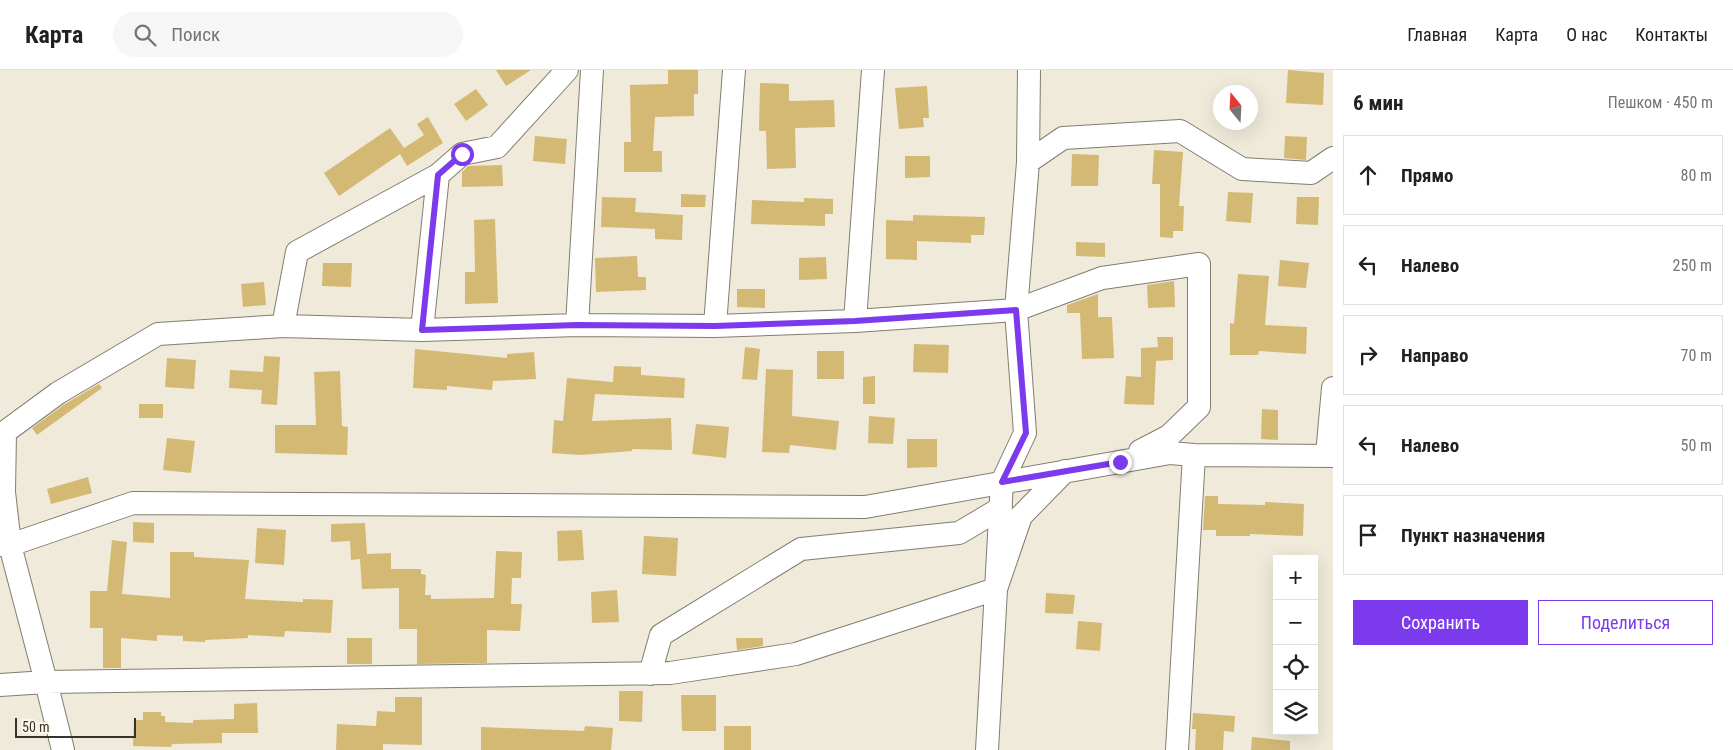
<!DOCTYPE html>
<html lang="ru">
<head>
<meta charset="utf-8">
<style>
	body { margin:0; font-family:"Roboto Condensed",sans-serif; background:#f6f6f6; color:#202124 }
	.controls { position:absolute; right:15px; bottom:15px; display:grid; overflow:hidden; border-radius:0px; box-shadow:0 5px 20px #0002 }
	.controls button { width:45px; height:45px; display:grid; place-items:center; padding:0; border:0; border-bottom:1px solid #e0e0e0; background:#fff; color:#202124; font:25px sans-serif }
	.compass { position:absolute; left:1213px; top:15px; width:45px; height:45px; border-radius:50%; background:#fff; box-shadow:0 5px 20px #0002; rotate:342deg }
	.scale { position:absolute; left:15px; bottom:12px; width:121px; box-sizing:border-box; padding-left:5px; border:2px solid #36332d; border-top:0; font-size:14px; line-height:18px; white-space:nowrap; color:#36332d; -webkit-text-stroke:4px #fdf7e7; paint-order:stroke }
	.stop { position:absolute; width:15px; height:15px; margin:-11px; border:4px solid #7c3aed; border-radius:50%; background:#fff }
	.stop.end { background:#7c3aed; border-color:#fff; box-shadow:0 1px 5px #0008 }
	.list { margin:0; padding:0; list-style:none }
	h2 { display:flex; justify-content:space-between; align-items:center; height:65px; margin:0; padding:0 20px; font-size:21px }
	h2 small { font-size:16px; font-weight:400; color:#757577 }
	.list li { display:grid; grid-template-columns:32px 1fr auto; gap:15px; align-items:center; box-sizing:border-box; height:80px; margin:0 10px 10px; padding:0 10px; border:1px solid #e0e0e0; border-radius:0px }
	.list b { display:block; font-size:19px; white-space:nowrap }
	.list em { font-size:16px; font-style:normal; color:#757577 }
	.actions { display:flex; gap:10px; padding:15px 20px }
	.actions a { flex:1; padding:11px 0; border:1px solid #7c3aed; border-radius:0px; text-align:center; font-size:18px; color:#7c3aed }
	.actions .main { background:#7c3aed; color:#fff }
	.icon { flex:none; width:28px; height:28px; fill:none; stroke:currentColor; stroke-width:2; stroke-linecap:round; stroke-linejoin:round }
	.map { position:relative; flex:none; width:1333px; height:680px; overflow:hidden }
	header { display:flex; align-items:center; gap:30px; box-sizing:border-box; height:70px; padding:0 25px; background:#fff; border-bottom:1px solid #e0e0e0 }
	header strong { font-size:24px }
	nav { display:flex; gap:28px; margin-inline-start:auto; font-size:18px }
	.search { width:350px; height:45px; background:#f6f6f6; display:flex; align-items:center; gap:12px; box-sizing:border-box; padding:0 18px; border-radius:28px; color:#757577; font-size:19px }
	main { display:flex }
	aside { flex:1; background:#fff }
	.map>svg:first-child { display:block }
</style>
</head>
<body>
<header>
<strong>Карта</strong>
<div class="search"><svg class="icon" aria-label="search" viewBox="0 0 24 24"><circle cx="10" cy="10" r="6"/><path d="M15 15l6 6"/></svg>Поиск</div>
<nav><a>Главная</a><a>Карта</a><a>О нас</a><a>Контакты</a></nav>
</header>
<main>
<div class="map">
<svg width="1333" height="680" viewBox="0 0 1333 680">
	<rect width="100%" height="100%" fill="#f0eada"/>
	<path fill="#d4b975" d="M496 0H531L506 16Z
		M668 0H698V24H694V46L655 47 653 81H662V102H624V72H631L630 15 668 14Z
		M1288 0 1324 3 1323 35 1286 33Z
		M760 13 789 14V31L834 30 835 57 795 58 796 98 767 99 766 61H759Z
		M927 16 929 48H923L924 57 899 59 895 18Z
		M476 19 488 35 466 51 454 34Z
		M428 47 443 73 407 96 400 84 339 126 324 103 390 58 404 78 424 65 417 54Z
		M535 66 567 69 565 94 533 91Z
		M1285 66 1307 67 1306 90 1284 88Z
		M1154 80 1183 82 1179 136H1184L1183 161H1173V168L1160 167V114H1152Z
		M1072 84 1099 85 1098 116H1071Z
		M905 86H930V107L905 108Z
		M502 95 503 116 462 117V102L468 96Z
		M1228 122 1253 123 1251 153 1226 151Z
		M681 124 706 125 705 137H681Z
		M602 127 636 128 635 142 683 145 682 170 655 169V159L601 157Z
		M1297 127H1319L1318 155 1296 154Z
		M804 128 833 129V144H825V156L751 154 752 130 804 132Z
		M913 145 985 147 984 165H971V173L917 171V190L886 189V150L913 151Z
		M495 149 498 233 465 234V202H475L474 150Z
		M1076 172 1105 173V187L1076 186Z
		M637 186 638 207H646V220L596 222 595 188Z
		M826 187 827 209 799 210V188Z
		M1280 190 1309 193 1306 218 1278 216Z
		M323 193H352L351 217 322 216Z
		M1238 204 1269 206 1265 255 1307 257 1306 284 1259 281 1258 285H1230V253L1234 254Z
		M1174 211 1175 237 1148 238 1147 215Z
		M264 212 266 235 243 237 241 214Z
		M737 219H765V238L737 237Z
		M1098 224V247H1112L1114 288 1082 289 1080 243H1067V235Z
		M1157 267H1173V290L1156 291 1154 335 1124 334 1126 306 1141 307V278L1158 277Z
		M914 274 949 275 948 303 913 302Z
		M745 277 760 279 757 310 742 309Z
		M415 279 507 288V284L534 282 536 309 493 311 492 320 447 316V320L413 318Z
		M817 281H844V309H817Z
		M264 286 280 287 277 335 261 334 262 320 229 318 230 300 263 302Z
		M167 288 196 290 194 319 165 317Z
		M614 296 641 297V305L685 308 684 328 595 324 592 351 671 348 672 380 632 379V381L580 385 552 383 554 350 563 351 567 308 613 312Z
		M766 299 793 300 792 346 839 351 836 380 790 375 789 383 762 382Z
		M340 301 342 356 348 357 347 385 275 383V355H316L314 302Z
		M875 306V334H863V307Z
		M99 314 102 318 37 365 32 358 65 334Z
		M139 334H163V348H139Z
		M1262 339 1278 340V370L1261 369Z
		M869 346 895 348 893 374 868 373Z
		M696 354 729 357 726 388 692 384Z
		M167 368 195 371 191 403 163 400Z
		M907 369H937V397L907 398Z
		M88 407 92 423 51 434 47 419Z
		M1205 426H1218V434L1265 435V432L1304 434 1303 466 1250 464V466H1216V460H1203Z
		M133 452 154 453V473L133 472Z
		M365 453 367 484 391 483V499H421V504L426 505 425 525H431V529L494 528 496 481 522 482 521 508H512L511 534H522L520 561 487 560V593L417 594V559H399V518L362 519 360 489 351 490 350 471 331 472V454Z
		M257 458 286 460 284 495 255 493Z
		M582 460 584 490 558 491 557 461Z
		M644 466 678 468 676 506 642 504Z
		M112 470 127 472 122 524 170 528V482H194V487L249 490 245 529 303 532V529L333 530 331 563 285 561 284 567 248 565V568L205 570V572L183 571V566L157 565V571L121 568V598H103V558H90V521H107Z
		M617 520 619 552 592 553 591 522Z
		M1046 523 1075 525 1073 544 1045 543Z
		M1078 551 1102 553 1100 581 1076 579Z
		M347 568H372V594H347Z
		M736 568H763V576L737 580Z
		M619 621H643L642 652 619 651Z
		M681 625H716V661H682Z
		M395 627H422V675L383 674V680H336L337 654 376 656 377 641 395 642Z
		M257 633 258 663H222V673L172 674 171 677 133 676 134 650H143V642H161V646H165V652L193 653V650L234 649V634Z
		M1193 643 1235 646 1234 662 1224 661 1223 680H1195L1196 659H1192Z
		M585 656 613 658 611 680H481V657L584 661Z
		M724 656H751V680H724Z
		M1252 667 1290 671V680H1251Z"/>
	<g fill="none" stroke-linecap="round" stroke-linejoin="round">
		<defs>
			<path id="minor" d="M567 0 497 77 462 84 438 105 297 182 283 256 158 264 58 323 5 362 4 422 10 475 133 433 865 437 1170 383 1194 385 1333 386
				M1028 92 1029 0
				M855 251 1016 240 1102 208 1199 194V337L1169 366 1140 381
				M577 255 715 256 855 251 873 0
				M283 256 422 260 438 105
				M715 256 734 0
				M422 260 577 255 592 0
				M1327 385 1333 318
				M0 475H10L46 612 0 615
				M650 604 661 565 801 479 959 463 1001 438
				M63 680 46 612 670 603 796 584 996 519 1021 446 1065 401
				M987 680 1002 412 1025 363 1016 240 1028 92 1063 68 1180 61 1242 99 1311 103 1333 88
				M1177 680 1194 385"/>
		</defs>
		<use href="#minor" stroke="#837d70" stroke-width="24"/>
		<use href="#minor" stroke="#fff" stroke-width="22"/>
	</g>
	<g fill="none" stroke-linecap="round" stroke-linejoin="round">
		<path stroke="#7c3aed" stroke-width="6" d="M462 84 438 105 422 260 577 255 715 256 855 251 1016 240 1026 363 1002 412 1120 392"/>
	</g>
</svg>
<div class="controls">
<button>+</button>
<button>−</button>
<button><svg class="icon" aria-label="locate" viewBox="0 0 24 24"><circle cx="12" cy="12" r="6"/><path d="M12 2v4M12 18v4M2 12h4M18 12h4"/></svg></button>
<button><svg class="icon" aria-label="layers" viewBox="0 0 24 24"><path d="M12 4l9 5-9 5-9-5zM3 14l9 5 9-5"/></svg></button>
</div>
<svg class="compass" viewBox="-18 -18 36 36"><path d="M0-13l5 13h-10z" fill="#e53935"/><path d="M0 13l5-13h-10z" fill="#757577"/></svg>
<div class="scale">50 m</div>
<div class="stop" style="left:462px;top:84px"></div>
<div class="stop end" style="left:1120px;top:392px"></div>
</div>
<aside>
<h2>6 мин<small>Пешком · 450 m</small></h2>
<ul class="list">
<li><svg class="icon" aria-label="ahead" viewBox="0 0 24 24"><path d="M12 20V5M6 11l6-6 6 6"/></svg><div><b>Прямо</b></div><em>80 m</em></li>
<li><svg class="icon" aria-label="left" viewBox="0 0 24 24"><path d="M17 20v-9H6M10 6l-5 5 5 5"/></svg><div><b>Налево</b></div><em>250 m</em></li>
<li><svg class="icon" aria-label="right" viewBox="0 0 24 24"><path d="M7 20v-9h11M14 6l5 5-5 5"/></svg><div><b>Направо</b></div><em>70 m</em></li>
<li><svg class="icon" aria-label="left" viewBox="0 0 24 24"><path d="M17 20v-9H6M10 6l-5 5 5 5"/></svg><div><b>Налево</b></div><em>50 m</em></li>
<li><svg class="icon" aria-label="arrive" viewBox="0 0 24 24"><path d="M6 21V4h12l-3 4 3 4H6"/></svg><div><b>Пункт назначения</b></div></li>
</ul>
<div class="actions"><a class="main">Сохранить</a><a>Поделиться</a></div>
</aside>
</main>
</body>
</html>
